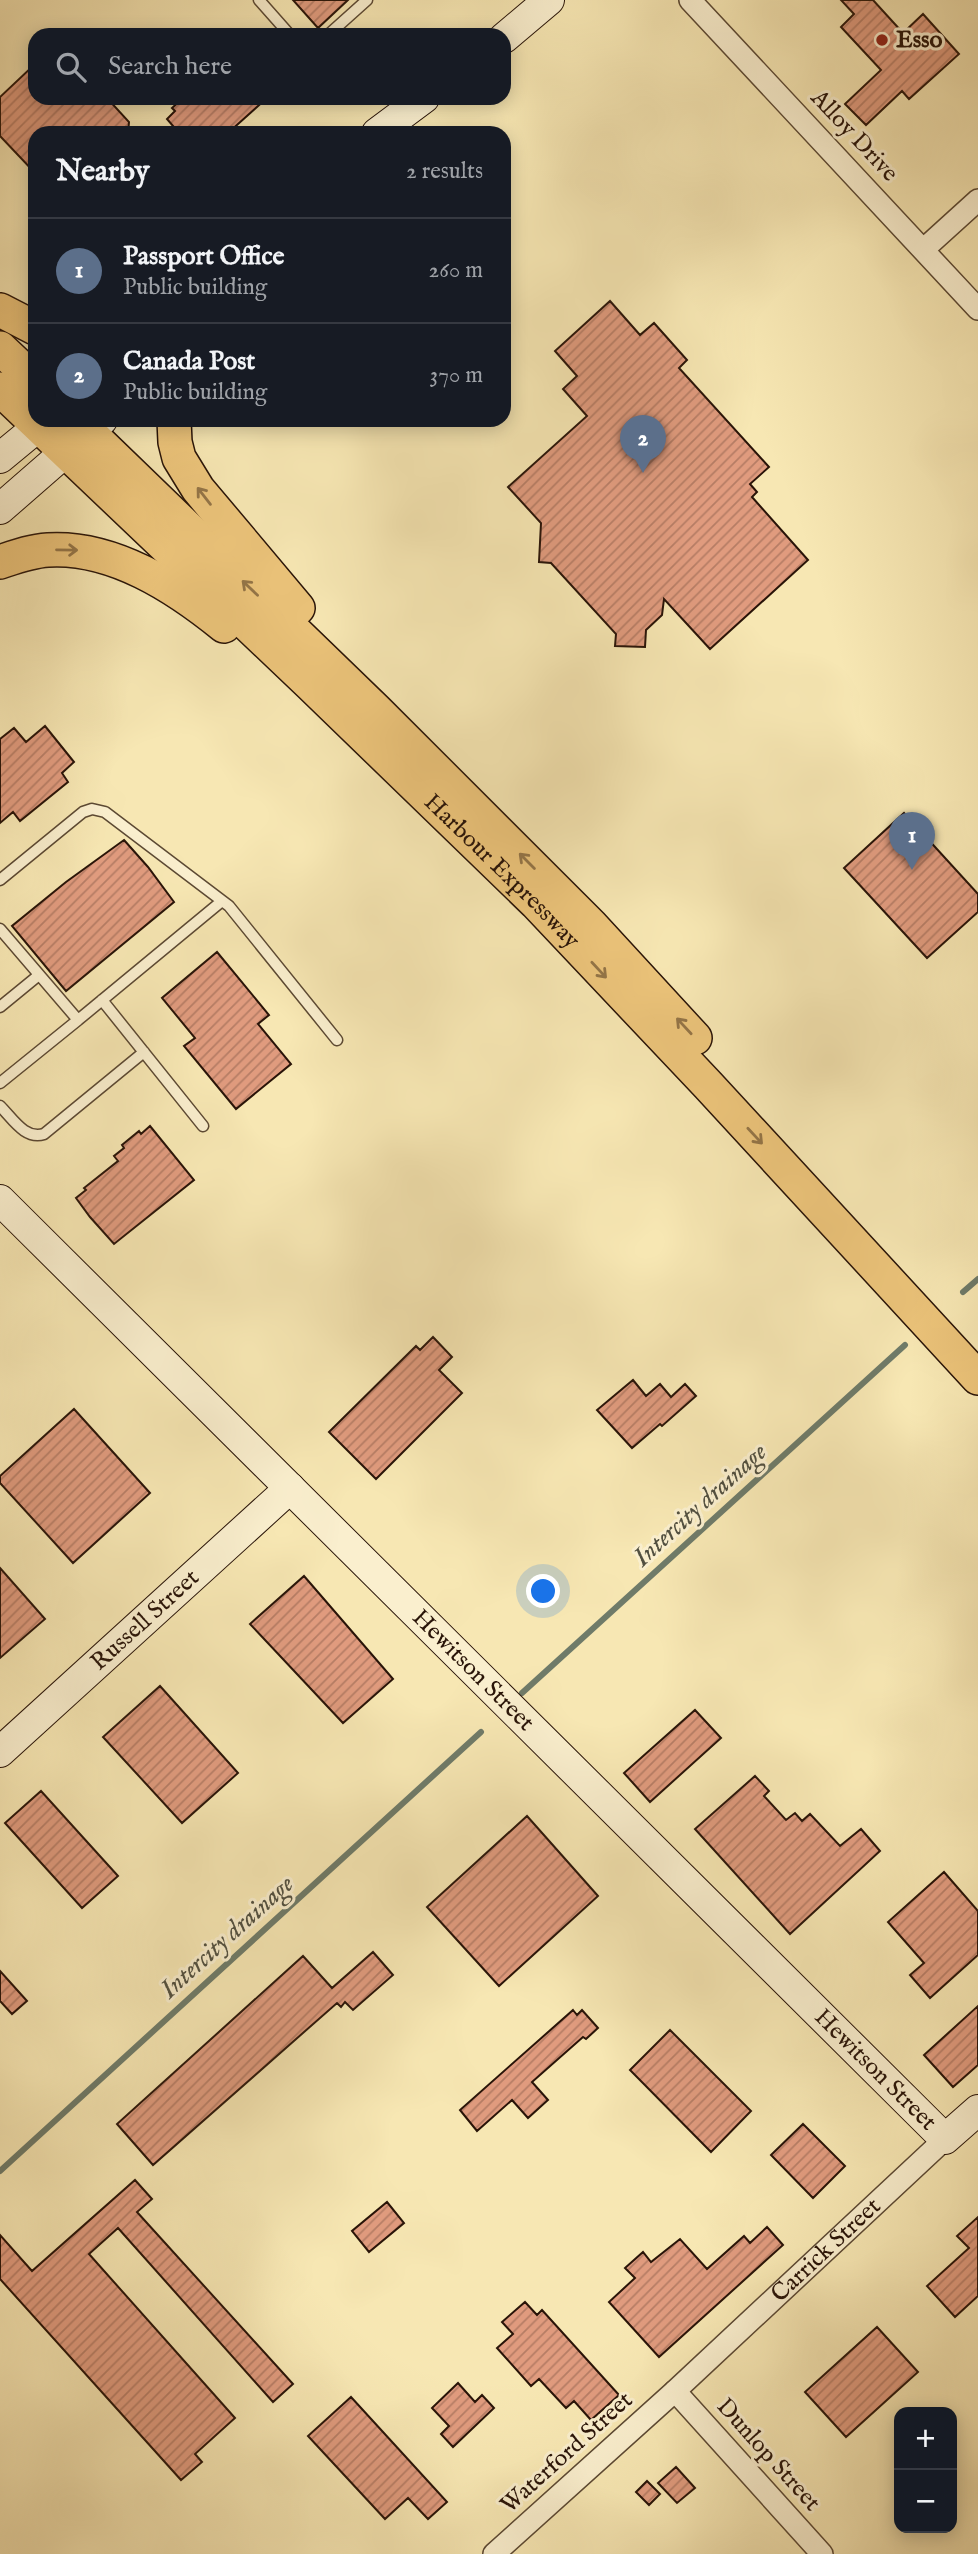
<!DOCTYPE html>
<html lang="en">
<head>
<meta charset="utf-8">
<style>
	body { margin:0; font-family:"IM FELL English",serif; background:#242831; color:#f1f3f6 }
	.controls { position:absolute; right:21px; bottom:21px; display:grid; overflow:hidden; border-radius:14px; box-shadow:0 4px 18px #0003 }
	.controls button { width:63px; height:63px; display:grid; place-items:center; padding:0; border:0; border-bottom:2px solid #363941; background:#171b24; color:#f1f3f6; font:35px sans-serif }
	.you { position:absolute; left:544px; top:1592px; width:24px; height:24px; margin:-18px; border:5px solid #fff; border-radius:50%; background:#1a73e8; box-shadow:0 0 0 10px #1a73e833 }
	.badge { display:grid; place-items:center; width:46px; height:46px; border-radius:50%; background:#c59692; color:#fff; font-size:23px; font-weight:700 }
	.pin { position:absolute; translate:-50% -58px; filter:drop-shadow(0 2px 4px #0008) }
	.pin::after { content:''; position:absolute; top:37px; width:24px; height:21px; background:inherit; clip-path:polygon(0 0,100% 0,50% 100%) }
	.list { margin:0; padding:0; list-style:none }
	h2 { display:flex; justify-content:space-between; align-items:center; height:91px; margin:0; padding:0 28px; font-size:30px }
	h2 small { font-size:23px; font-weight:400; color:#9ea1a6 }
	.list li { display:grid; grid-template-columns:46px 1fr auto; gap:21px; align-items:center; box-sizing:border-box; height:105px; padding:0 28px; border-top:2px solid #363941 }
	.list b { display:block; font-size:26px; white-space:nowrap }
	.list p { margin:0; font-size:23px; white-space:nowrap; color:#9ea1a6 }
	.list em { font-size:23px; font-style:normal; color:#9ea1a6 }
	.icon { flex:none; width:38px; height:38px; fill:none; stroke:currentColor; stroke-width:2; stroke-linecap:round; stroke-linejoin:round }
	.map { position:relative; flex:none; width:978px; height:2554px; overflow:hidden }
	.search { position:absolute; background:#171b24; box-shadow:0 4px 18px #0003; left:28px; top:28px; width:483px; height:77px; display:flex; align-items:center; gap:18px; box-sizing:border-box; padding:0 24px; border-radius:21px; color:#9ea1a6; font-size:26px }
	.panel { position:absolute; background:#171b24; box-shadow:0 4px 18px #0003; left:28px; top:126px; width:483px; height:301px; border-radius:21px }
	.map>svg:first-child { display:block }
</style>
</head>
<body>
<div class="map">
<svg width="978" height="2554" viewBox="0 0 978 2554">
	<defs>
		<pattern id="building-hatch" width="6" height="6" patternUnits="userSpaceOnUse" patternTransform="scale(1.75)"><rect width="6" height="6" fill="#e09b7e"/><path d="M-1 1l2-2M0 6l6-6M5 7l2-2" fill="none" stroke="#b67d65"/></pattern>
	</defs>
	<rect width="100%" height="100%" fill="#f7e7b3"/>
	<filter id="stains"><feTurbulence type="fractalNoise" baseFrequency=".00286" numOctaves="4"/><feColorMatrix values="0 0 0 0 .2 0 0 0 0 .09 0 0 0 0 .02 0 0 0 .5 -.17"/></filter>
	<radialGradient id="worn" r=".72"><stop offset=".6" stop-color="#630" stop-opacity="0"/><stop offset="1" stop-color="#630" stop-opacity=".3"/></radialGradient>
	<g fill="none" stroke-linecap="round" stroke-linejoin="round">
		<path stroke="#6f7b69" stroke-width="6" d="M963 1292 978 1279
			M522 1693 905 1345
			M0 2171 481 1732"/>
	</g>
	<path fill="url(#building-hatch)" stroke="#291408" stroke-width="2" d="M293 0H348L318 28Z
		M841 0H873L903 33 923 14 959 54 909 99 902 91 866 125 845 104 881 70 841 27 854 14Z
		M35 64V98H107L129 122 128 133H35V173L0 136V97Z
		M183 98H267L228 133H179L167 119 175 111 172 108Z
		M610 301 640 335 654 323 687 360 679 368 769 467 750 484 757 492 752 497 808 560 710 649 664 599 662 615 646 630 645 647 615 646 616 634 551 563 539 562 541 523 508 487 587 416 563 389 577 376 555 351Z
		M45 726 74 762 62 773 68 782 20 821 13 812 0 823V739L14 728 26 742Z
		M904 813 978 894V912L927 958 844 868Z
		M124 840 148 867 174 902 66 991 12 926 66 882Z
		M217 952 269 1015 258 1024 291 1064 236 1109 184 1046 195 1038 162 998Z
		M150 1126 194 1180 114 1244 90 1217 76 1198 86 1190 84 1188 118 1161 114 1156 124 1148 122 1145 139 1131 141 1134Z
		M433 1337 452 1357 439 1370 462 1393 376 1479 329 1432 416 1346 420 1350Z
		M633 1380 646 1396 660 1384 671 1397 685 1384 696 1396 662 1426 660 1424 632 1448 597 1410Z
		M74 1409 150 1493 73 1563 0 1483V1476Z
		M0 1568 45 1619 0 1658Z
		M304 1576 393 1679 343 1723 250 1624Z
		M160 1686 238 1773 182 1823 103 1737Z
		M695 1710 721 1738 650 1802 624 1773Z
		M755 1776 769 1791 764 1796 786 1820 795 1813 802 1821 810 1814 840 1846 861 1829 880 1851 790 1934 695 1829Z
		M41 1791 118 1876 82 1908 5 1823Z
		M527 1816 598 1896 499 1986 427 1907Z
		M944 1872 978 1911V1955L930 1998 910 1975 924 1963 888 1922Z
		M373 1952 393 1975 353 2010 345 2002 341 2007 337 2003 153 2165 117 2124 303 1956 332 1988Z
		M0 1971 27 2001 12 2014 0 2001Z
		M978 2006V2065L953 2087 924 2055Z
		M573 2010 577 2015 582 2010 598 2028 586 2039 583 2037 532 2082 548 2100 528 2118 512 2100 477 2131 460 2110Z
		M670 2030 751 2111 711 2152 630 2070Z
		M803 2124 845 2166 813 2198 771 2155Z
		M135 2180 152 2199 137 2212 293 2384 273 2402 118 2228 89 2254 235 2418 195 2454 202 2462 181 2480 0 2279V2235L32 2271Z
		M387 2202 404 2223 369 2252 352 2231Z
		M978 2217V2296L955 2317 927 2286 969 2248 957 2236Z
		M767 2227 783 2245 659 2357 609 2302 635 2278 625 2268 643 2252 651 2262 680 2239 707 2269 744 2236 750 2243Z
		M525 2302 537 2315 542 2310 619 2395 591 2420 574 2401 566 2408 539 2379 531 2386 497 2348 513 2334 502 2322Z
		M877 2327 918 2372 846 2437 805 2392Z
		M458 2383 475 2402 482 2395 494 2408 453 2447 441 2434 449 2426 432 2408Z
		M351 2397 447 2502 428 2519 408 2498 385 2519 308 2436Z
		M676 2467 695 2488 677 2503 658 2483Z
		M647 2481 660 2494 649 2505 636 2492Z"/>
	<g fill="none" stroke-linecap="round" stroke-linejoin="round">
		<defs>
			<path id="lane" d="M259 0 290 35
				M328 35 367 0
				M0 880 83 812 92 809 105 812 229 906 337 1040
				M0 929 78 1020 222 901
				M102 1000 203 1126
				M0 1007 39 975
				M0 1083 78 1020
				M0 1106C13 1119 25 1140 44 1134L144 1052"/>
			<g id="street">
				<path d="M690 0 978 309"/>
				<path d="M924 249 978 200"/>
				<path d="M675 2391 822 2554"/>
				<path id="s1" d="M494 2554 675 2391 945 2139"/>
			</g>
			<g id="secondary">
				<path d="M504 38 549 0"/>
				<path d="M377 133 424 98"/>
				<path d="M0 458 46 420"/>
				<path d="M0 509 102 420"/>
				<path id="s2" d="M0 1200 945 2139 978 2110"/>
				<path id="s3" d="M0 1752 290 1488"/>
			</g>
			<g id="primary">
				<path d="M0 310 35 328"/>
				<path d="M0 348 35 381"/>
				<path id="s4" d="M0 389 310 684 536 903 708 1085 978 1378"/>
				<path d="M76 420 376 710 591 925 695 1038"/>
				<path d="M174 420 175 442 179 458 198 489 298 608"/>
				<path d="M0 562C15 557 31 551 48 550 113 546 176 587 224 626"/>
			</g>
		</defs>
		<use href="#lane" stroke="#5c4933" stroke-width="13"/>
		<use href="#street" stroke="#5c4933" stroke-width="24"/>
		<use href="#secondary" stroke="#291408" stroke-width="32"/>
		<use href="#primary" stroke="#291408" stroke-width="36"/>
		<use href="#lane" stroke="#faefce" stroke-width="10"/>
		<use href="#street" stroke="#faefce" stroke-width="21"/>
		<use href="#secondary" stroke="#faefce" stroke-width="30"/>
		<use href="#primary" stroke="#ecc47a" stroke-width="33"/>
	</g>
	<defs><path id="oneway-shaft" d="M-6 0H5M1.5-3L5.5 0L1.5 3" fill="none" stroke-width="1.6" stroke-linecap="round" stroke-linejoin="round" transform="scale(1.75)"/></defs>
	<g stroke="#947547">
		<use href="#oneway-shaft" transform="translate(204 496) rotate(-128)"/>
		<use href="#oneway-shaft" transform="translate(67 550) rotate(1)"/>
		<use href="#oneway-shaft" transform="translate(250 588) rotate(-136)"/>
		<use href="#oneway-shaft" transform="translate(527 861) rotate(-135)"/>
		<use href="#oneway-shaft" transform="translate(599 970) rotate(47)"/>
		<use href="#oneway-shaft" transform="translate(684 1026) rotate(-133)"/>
		<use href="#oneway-shaft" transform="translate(755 1136) rotate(47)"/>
	</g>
	<circle fill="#8f2418" stroke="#faefce" stroke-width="2.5" cx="882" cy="40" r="7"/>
	<g text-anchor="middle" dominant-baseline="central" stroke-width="6" stroke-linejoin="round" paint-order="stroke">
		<g font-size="24" font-weight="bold" fill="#291408" stroke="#faefce" text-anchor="start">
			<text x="896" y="40">Esso</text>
		</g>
		<g font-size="24" fill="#291408" stroke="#faefce">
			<text transform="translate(854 136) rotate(47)">Alloy Drive</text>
			<text stroke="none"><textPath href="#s4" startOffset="696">Harbour Expressway</textPath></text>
			<text stroke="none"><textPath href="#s3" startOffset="196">Russell Street</textPath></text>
			<text stroke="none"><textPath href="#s2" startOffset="667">Hewitson Street</textPath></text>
			<text stroke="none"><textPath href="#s2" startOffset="1234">Hewitson Street</textPath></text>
			<text stroke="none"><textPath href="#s1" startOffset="450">Carrick Street</textPath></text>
			<text transform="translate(567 2453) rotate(-42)">Waterford Street</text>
			<text transform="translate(768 2455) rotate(48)">Dunlop Street</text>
		</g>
		<g font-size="26" font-style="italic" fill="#525040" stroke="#faefce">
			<text transform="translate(700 1505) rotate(-42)">Intercity drainage</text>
			<text transform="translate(227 1937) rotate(-42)">Intercity drainage</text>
		</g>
	</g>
	<rect width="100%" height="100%" filter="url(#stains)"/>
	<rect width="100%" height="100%" fill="url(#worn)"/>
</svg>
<div class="controls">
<button>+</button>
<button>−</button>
</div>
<div class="you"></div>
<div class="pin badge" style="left:912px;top:870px;background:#5c6f8a">1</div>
<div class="pin badge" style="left:643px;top:473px;background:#5c6f8a">2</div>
<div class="search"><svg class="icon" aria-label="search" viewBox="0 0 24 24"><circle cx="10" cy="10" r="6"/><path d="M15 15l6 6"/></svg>Search here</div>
<section class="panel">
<h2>Nearby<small>2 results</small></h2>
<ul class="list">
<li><span class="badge" style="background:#5c6f8a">1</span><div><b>Passport Office</b><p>Public building</p></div><em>260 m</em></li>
<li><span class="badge" style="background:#5c6f8a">2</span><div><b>Canada Post</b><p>Public building</p></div><em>370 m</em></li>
</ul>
</section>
</div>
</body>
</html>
